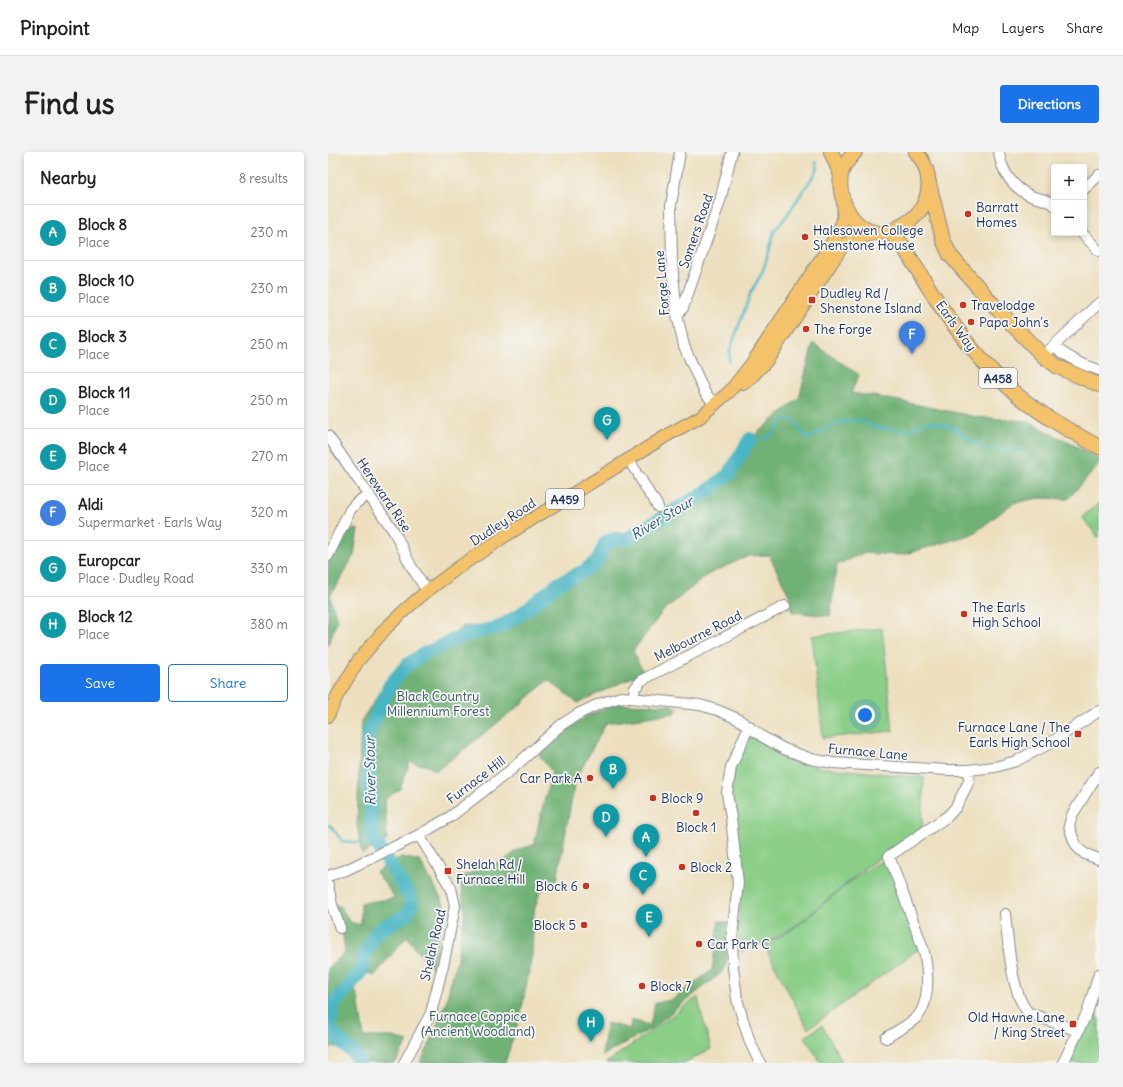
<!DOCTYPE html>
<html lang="en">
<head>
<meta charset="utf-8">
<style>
	body { margin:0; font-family:Delius,sans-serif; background:#f2f2f2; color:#202124 }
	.controls { position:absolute; right:12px; top:12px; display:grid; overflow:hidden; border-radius:4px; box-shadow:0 2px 6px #0003 }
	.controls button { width:36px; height:36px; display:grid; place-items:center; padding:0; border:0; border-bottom:1px solid #e0e0e0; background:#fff; color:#202124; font:20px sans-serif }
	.you { position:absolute; left:537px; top:563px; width:14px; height:14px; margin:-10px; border:3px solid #fff; border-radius:50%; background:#1a73e8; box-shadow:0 0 0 6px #1a73e833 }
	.badge { display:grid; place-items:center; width:26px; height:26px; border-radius:50%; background:#1a73e8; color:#fff; font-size:13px; font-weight:700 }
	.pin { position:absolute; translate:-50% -33px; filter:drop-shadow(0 1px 2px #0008) }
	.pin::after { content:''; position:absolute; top:21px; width:14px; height:12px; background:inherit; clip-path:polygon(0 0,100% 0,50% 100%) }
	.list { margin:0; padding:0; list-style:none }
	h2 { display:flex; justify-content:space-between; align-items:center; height:52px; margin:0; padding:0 16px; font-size:17px }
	h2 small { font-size:13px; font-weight:400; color:#757577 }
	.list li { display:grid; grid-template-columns:26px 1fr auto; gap:12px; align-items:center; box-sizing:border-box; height:56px; padding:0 16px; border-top:1px solid #e0e0e0 }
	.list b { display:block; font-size:15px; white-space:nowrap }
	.list p { margin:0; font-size:13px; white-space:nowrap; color:#757577 }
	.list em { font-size:13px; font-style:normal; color:#757577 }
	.actions { display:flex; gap:8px; padding:12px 16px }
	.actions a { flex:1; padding:9px 0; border:1px solid #1a73e8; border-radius:4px; text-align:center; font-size:14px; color:#1a73e8 }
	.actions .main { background:#1a73e8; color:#fff }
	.map { position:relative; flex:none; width:771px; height:911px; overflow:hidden; border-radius:4px }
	header { display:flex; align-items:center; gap:24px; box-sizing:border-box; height:56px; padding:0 20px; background:#fff; border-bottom:1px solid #e0e0e0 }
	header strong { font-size:19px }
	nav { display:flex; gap:22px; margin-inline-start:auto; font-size:14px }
	.intro { display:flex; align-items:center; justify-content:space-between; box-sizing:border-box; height:96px; padding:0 24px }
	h1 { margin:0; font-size:28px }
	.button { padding:10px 18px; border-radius:4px; background:#1a73e8; color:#fff; font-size:14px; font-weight:700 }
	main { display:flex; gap:24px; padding:0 24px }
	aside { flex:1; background:#fff; border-radius:4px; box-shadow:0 2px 6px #0003 }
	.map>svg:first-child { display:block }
</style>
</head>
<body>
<header>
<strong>Pinpoint</strong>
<nav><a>Map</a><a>Layers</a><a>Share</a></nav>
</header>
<div class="intro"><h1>Find us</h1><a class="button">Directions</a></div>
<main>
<aside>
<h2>Nearby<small>8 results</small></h2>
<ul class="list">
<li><span class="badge" style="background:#0f9aa8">A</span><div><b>Block 8</b><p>Place</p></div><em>230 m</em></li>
<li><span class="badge" style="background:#0f9aa8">B</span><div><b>Block 10</b><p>Place</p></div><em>230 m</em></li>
<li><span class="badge" style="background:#0f9aa8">C</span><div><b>Block 3</b><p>Place</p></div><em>250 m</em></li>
<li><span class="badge" style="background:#0f9aa8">D</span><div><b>Block 11</b><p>Place</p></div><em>250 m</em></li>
<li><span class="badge" style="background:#0f9aa8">E</span><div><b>Block 4</b><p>Place</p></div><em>270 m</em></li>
<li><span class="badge" style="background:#3f7fe0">F</span><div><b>Aldi</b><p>Supermarket · Earls Way</p></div><em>320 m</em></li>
<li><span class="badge" style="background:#0f9aa8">G</span><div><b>Europcar</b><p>Place · Dudley Road</p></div><em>330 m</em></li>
<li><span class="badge" style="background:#0f9aa8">H</span><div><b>Block 12</b><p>Place</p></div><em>380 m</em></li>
</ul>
<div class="actions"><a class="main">Save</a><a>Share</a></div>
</aside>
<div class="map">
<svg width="771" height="911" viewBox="0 0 771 911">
	<rect width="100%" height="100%" fill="#f6f6f2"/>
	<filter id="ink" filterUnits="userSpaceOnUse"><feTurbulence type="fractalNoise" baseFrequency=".025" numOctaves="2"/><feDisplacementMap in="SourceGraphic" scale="8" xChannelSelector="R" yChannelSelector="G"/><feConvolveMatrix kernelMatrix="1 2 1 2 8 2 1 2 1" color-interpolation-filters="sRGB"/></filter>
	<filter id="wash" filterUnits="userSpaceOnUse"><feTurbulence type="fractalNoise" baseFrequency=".012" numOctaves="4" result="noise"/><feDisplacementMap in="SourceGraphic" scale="16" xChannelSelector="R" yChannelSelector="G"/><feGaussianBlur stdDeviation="0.9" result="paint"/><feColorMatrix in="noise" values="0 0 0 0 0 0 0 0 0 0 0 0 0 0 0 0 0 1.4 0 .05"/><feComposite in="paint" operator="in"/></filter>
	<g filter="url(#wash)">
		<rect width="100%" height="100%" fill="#eddfbe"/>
		<path fill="#8ace87" stroke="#527e72" d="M771 351V386L754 365Z
			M554 476 565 579 495 586 484 484Z
			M424 585 431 587 452 601 474 611 491 615 596 626 594 676 534 718 472 771 447 786 413 800 410 782 414 729 404 641 406 615 418 589Z
			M559 706 592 796 480 877 436 793C475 776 501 744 535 720 542 715 551 711 559 706Z
			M370 845 372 856 383 897 356 911H278Z
			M764 863 768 866H771V911H739Z
			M494 873 515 911H493L477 885Z"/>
		<path fill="#6fb174" stroke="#457069" d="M485 191 531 223 523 241 551 245 649 265 699 269 771 306V313L740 347 711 346 685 351 645 382 574 403 535 401 509 413 502 464 464 460 462 445 441 403 420 404 379 423 335 459 305 499 315 520 250 551 220 528 191 554 108 619 100 614 82 610 72 637 57 647 59 688 34 702 29 673 33 569 68 517 136 474 171 475 193 462 231 431 256 419 269 409 267 401 271 391 299 382 345 355 381 338 401 322 422 287 471 246Z
			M30 377 26 403 2 444 9 469 0 494V409L11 394 19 379Z
			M288 552 341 553 350 556 347 561 278 571 247 629 229 728 212 740 206 759 204 803 193 861 177 911H92L100 896 118 850 129 806 137 760 132 725 177 708 191 697 206 693 213 661 224 620 211 603 234 582 258 564Z
			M73 705 92 709 116 752 105 817 90 800 79 784 46 824 34 818 24 830 30 846 36 885H65L80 890 67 911H29L31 907 14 894 0 896V815L17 800 14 776 7 753 12 754 22 770 33 773V751L67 746 48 720Z
			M391 769 400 771 398 812 393 821 324 876 274 904 279 871 302 877 303 868 322 873 327 851 344 848 384 818Z"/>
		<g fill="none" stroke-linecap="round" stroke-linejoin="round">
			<path stroke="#49b6c3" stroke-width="2.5" d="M401 210 402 198 423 140 434 121 441 100 446 79 455 69 486 23 490 17 488 10
				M422 287 432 289 444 282 458 266 465 268 478 286C490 283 491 280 501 275 512 269 523 268 535 268L544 275 580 279 594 271 606 270 628 276 641 288 660 297 697 299
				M0 673 3 674 14 689 50 693"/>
			<path stroke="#49b6c3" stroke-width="14" d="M29 911 31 907 1 877 6 852 34 818 37 801 49 779 78 763 84 752 82 745 44 684 41 610 39 584 62 533 80 512 98 501 134 484 171 475 193 462 231 431 256 419 269 409 278 390 287 387H299L381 338 401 322 422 287"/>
		</g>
	</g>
	<g filter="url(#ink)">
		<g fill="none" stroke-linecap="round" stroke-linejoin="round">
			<defs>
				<path id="minor" d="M352 0 343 53 344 112 349 163 356 194 377 241 387 252
					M671 0C673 19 685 36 703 44 710 47 719 47 726 53
					M756 37 771 23
					M754 81 771 99
					M349 163 355 156 392 49 404 0
					M726 194C739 205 754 213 771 218
					M715 204 771 151
					M0 284 67 381 83 414 99 439
					M301 308 307 318
					M311 324 322 343
					M326 348 330 355
					M0 404 22 358 28 351 41 342
					M305 546 307 536 314 528 457 454
					M421 574 403 615 399 641 403 666 410 731 404 786 405 815 409 847 415 868 422 890 432 911
					M771 620 744 663 741 674 746 689 750 696 757 702 771 707
					M0 724 18 718 91 683 122 665 184 617 233 573 250 562 271 552 293 545 372 553 389 558 410 567 435 585 456 597 483 607 505 611 619 618H640L667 615 688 609 719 593 771 559
					M0 733 4 753 12 776
					M677 762C680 787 683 844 701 861L750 879
					M558 886C568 879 580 874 589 865 603 850 600 814 595 796L561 704 620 664 628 655 641 629 642 618
					M76 911 103 861 116 809 127 754 123 736 91 683
					M735 911 759 861 771 822"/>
				<path id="major" d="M415 232 420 229 440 207 516 92 533 85 553 81
					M0 564 9 544 30 509 58 476 78 457 99 439 131 415 177 384 343 281 372 265 402 239 424 211 506 87C514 73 517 66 515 50"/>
				<path id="highway" d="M503 0 513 23
					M527 0C521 7 514 14 513 23 509 47 525 81 554 81 560 81 568 77 573 74 603 59 609 25 588 0
					M600 27 615 88 622 103 671 159 715 204 730 215 771 233
					M559 80 569 86 575 94C607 147 639 200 687 241 713 263 742 279 771 295"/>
			</defs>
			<use href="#minor" stroke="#84878e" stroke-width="12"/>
			<use href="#major" stroke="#84878e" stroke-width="14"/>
			<use href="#highway" stroke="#84878e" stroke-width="16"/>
			<use href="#minor" stroke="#fff" stroke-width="10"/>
			<use href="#major" stroke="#f3c26a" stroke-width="12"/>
			<use href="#highway" stroke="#f3c26a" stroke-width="14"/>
		</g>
	</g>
	<g fill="#c8321e" stroke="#f6f6f2" stroke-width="1.5">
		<circle cx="640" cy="62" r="4"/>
		<circle cx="477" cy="85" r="4"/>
		<rect x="480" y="144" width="8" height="8" rx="2"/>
		<circle cx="635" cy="153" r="4"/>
		<circle cx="643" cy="170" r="4"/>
		<circle cx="478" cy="177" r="4"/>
		<circle cx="636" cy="462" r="4"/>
		<rect x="746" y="578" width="8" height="8" rx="2"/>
		<circle cx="262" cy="626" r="4"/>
		<circle cx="325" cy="646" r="4"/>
		<circle cx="368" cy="661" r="4"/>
		<circle cx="354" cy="715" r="4"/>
		<rect x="116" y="715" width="8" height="8" rx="2"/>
		<circle cx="258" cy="734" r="4"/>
		<circle cx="256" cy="773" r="4"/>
		<circle cx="371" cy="792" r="4"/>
		<circle cx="314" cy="834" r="4"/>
		<rect x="741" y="868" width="8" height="8" rx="2"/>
	</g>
	<g text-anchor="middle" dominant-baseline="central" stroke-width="3.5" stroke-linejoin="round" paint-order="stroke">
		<g fill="#f6f6f2" stroke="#5d6b8a" stroke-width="1">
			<rect x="651" y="216" width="38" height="20" rx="3"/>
			<rect x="218" y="337" width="38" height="20" rx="3"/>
		</g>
		<g font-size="12" font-weight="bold" fill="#1b2f5e">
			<text x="670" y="226">A458</text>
			<text x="237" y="347">A459</text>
		</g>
		<g font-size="13" fill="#1b2f5e" stroke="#f6f6f2" text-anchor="start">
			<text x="648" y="55">Barratt<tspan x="648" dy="15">Homes</tspan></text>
			<text x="485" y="78">Halesowen College<tspan x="485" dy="15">Shenstone House</tspan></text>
			<text x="492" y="141">Dudley Rd /<tspan x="492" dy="15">Shenstone Island</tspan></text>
			<text x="643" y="153">Travelodge</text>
			<text x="651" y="170">Papa John's</text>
			<text x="486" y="177">The Forge</text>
			<text x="644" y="455">The Earls<tspan x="644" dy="15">High School</tspan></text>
			<text x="742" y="575" text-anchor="end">Furnace Lane / The<tspan x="742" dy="15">Earls High School</tspan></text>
			<text x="254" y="626" text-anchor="end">Car Park A</text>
			<text x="333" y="646">Block 9</text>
			<text x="368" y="675" text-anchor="middle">Block 1</text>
			<text x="128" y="712">Shelah Rd /<tspan x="128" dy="15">Furnace Hill</tspan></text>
			<text x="362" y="715">Block 2</text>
			<text x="250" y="734" text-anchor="end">Block 6</text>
			<text x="248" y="773" text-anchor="end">Block 5</text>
			<text x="379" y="792">Car Park C</text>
			<text x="322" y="834">Block 7</text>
			<text x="737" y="865" text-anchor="end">Old Hawne Lane<tspan x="737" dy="15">/ King Street</tspan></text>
		</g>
		<g font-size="13" fill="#1b2f5e" stroke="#f6f6f2">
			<text transform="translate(368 79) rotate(-71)">Somers Road</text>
			<text transform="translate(334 131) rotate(-95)">Forge Lane</text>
			<text transform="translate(628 174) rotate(54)">Earls Way</text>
			<text transform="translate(56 343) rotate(56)">Hereward Rise</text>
			<text transform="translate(175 370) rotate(-33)">Dudley Road</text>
			<text transform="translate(370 484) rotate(-27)">Melbourne Road</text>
			<text transform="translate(540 600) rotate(5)">Furnace Lane</text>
			<text transform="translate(148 628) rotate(-37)">Furnace Hill</text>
			<text transform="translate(105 793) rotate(-77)">Shelah Road</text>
		</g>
		<g font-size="13" fill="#375768" stroke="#f6f6f2">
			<text x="110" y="544">Black Country<tspan x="110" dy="15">Millennium Forest</tspan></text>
			<text x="150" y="864">Furnace Coppice<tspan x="150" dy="15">(Ancient Woodland)</tspan></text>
		</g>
		<g font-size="14" font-style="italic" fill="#29587c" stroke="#f6f6f2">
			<text transform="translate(334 366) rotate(-31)">River Stour</text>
			<text transform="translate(42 619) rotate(-91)">River Stour</text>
		</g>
	</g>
</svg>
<div class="controls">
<button>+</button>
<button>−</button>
</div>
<div class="you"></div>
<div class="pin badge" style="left:318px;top:705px;background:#0f9aa8">A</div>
<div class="pin badge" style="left:285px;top:637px;background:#0f9aa8">B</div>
<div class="pin badge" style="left:315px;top:743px;background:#0f9aa8">C</div>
<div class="pin badge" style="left:278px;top:685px;background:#0f9aa8">D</div>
<div class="pin badge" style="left:321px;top:785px;background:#0f9aa8">E</div>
<div class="pin badge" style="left:584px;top:202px;background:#3f7fe0">F</div>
<div class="pin badge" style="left:279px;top:288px;background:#0f9aa8">G</div>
<div class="pin badge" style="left:263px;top:890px;background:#0f9aa8">H</div>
</div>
</main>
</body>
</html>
